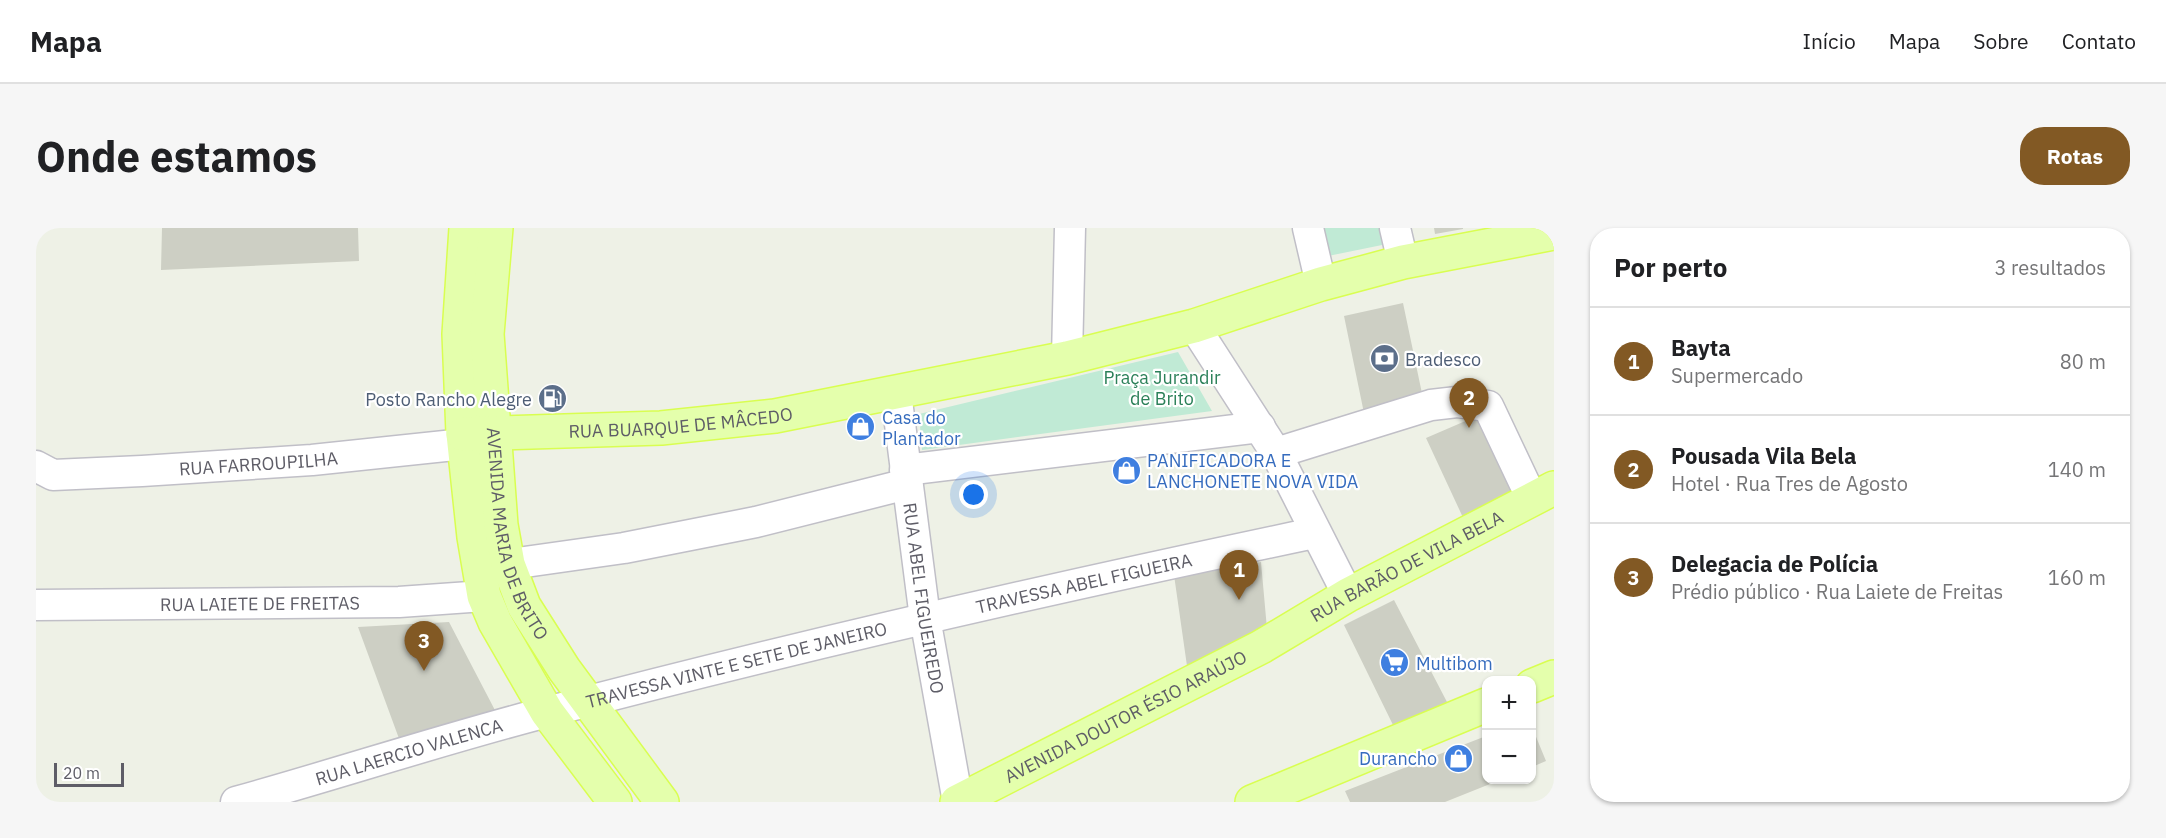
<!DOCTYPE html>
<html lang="pt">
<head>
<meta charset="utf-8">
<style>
	body { margin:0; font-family:"IBM Plex Sans",sans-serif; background:#f6f6f6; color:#202124 }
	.controls { position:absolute; right:18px; bottom:18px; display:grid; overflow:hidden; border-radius:12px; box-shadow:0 2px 4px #0004 }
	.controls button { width:54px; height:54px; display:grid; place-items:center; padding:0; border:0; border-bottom:2px solid #e0e0e0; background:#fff; color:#202124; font:30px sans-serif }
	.scale { position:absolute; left:18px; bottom:15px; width:70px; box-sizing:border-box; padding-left:6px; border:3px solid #5e5d67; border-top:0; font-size:16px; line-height:21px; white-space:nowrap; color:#5e5d67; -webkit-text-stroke:4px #fff; paint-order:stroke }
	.you { position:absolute; left:938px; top:267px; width:21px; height:21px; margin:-15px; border:4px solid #fff; border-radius:50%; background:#1a73e8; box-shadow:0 0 0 9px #1a73e833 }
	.badge { display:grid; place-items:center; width:39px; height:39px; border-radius:50%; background:#825924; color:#fff; font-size:20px; font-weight:700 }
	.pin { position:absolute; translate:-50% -50px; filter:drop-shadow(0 2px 3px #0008) }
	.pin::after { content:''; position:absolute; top:32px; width:21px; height:18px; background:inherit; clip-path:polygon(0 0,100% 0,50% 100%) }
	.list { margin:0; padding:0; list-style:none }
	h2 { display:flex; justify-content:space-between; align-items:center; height:78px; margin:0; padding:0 24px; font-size:26px }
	h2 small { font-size:20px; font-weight:400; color:#757577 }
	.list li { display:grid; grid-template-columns:39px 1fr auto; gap:18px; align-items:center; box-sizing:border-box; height:108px; padding:0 24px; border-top:2px solid #e0e0e0 }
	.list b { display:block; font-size:22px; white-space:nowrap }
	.list p { margin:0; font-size:20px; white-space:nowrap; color:#757577 }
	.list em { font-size:20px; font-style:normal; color:#757577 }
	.map { position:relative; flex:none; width:1518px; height:574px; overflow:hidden; border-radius:24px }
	header { display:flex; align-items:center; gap:36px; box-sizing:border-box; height:84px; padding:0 30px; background:#fff; border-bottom:2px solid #e0e0e0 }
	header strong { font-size:28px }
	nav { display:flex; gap:33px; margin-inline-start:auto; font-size:21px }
	.intro { display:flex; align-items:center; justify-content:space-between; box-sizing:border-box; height:144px; padding:0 36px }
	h1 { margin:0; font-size:42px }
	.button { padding:15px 27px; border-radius:24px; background:#825924; color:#fff; font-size:21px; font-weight:700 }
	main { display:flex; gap:36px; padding:0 36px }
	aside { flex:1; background:#fff; border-radius:24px; box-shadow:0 2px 4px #0004 }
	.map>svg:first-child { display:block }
</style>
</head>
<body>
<header>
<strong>Mapa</strong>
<nav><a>Início</a><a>Mapa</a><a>Sobre</a><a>Contato</a></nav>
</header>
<div class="intro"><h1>Onde estamos</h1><a class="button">Rotas</a></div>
<main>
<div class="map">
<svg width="1518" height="574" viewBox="0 0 1518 574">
	<rect width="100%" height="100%" fill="#eef1e6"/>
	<path fill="#c0ead5" d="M1285 0H1347L1351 16 1292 28Z
		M1142 124 1176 183 886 222 883 186Z"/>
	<path fill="#cdcfc4" d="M126 0H322L323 33 125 42Z
		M1398 0H1427V1L1399 6Z
		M1367 75 1388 175 1329 190 1308 88Z
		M1448 185 1487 266 1430 296 1390 210Z
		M1225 334 1231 401 1152 445 1138 347Z
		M1358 372 1411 474 1358 499 1308 397Z
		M413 394 462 488 365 516 322 399Z
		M1496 499 1510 533 1496 539Z
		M1450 508V552H1464L1409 574H1314L1309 563Z"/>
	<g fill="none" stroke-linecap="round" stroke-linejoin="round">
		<defs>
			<g id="minor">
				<path d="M1272 0 1285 56"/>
				<path d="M1359 0 1367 34"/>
				<path d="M1158 98 1240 225 1312 367"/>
				<path d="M1031 130 1034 0"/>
				<path id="s1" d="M860 165 889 390 922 574"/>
				<path d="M1240 225 1395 177 1421 174 1452 178 1496 271"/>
				<path id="s2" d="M0 238 17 247 106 243 276 232 428 216"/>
				<path d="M869 242 1224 199"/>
				<path d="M447 340 588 320 720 294 871 256"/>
				<path id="s3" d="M0 377 363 374 448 368"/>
				<path id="s4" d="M200 574C304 545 407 511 511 484 765 417 1021 359 1278 305"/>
			</g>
			<g id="major">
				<path d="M430 0 423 106 427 206 438 309 448 368 459 394 511 484 579 574"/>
				<path id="s5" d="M460 0 451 106 465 297 472 336 488 378 528 441 626 574"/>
				<path id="s6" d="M427 206 625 200 739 188 1031 130 1158 98 1285 56 1367 34 1518 5"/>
				<path d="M1496 458 1518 449"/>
				<path id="s7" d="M921 574 1225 419 1312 367 1518 260"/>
				<path d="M1216 574 1450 477"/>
			</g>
		</defs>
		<use href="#minor" stroke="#c0bfc7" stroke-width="33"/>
		<use href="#major" stroke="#d9fe51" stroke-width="36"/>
		<use href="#minor" stroke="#fff" stroke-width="30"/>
		<use href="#major" stroke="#e4ffac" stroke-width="33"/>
	</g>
	<defs>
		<symbol id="bank-disc" viewBox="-11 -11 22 22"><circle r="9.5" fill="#5c6f8a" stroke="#fff"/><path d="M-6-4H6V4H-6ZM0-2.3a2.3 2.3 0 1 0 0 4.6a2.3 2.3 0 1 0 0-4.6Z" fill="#fff"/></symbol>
		<symbol id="fuel-disc" viewBox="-11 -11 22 22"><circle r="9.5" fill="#5c6f8a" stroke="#fff"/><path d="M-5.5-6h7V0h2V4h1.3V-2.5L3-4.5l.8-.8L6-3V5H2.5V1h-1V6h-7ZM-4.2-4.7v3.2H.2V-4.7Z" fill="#fff"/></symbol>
		<symbol id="shop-disc" viewBox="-11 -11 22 22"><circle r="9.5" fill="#3f7fe0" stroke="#fff"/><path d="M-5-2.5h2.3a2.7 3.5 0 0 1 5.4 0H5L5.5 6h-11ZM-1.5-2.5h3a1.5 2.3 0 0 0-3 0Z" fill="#fff"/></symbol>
		<symbol id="supermarket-disc" viewBox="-11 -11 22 22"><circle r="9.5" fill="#3f7fe0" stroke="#fff"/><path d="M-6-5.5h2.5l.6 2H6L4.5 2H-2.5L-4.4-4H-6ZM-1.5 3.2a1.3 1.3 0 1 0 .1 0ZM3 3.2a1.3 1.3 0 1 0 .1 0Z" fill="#fff"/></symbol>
	</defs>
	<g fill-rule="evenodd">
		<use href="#bank-disc" x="1332" y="114" width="33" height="33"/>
		<use href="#fuel-disc" x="500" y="154" width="33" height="33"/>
		<use href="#shop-disc" x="808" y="182" width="33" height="33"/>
		<use href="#shop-disc" x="1074" y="226" width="33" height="33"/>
		<use href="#supermarket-disc" x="1342" y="418" width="33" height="33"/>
		<use href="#shop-disc" x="1406" y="514" width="33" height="33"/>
	</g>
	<g text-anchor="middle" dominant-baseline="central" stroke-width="4.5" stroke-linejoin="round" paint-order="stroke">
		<g font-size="18" fill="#4e5e75" stroke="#fff" text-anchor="start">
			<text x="1369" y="131">Bradesco</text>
			<text x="496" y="171" text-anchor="end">Posto Rancho Alegre</text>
		</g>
		<g font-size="18" fill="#2b8059" stroke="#fff">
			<text x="1126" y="149">Praça Jurandir<tspan x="1126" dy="21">de Brito</tspan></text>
		</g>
		<g font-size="18" fill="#366cbe" stroke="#fff" text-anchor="start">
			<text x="846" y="189">Casa do<tspan x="846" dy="21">Plantador</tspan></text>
			<text x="1111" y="232">PANIFICADORA E<tspan x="1111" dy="21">LANCHONETE NOVA VIDA</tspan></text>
			<text x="1380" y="435">Multibom</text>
			<text x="1401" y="530" text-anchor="end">Durancho</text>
		</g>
		<g font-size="18" fill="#5e5d67" stroke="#fff">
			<text stroke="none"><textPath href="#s6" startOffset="218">RUA BUARQUE DE MÂCEDO</textPath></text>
			<text stroke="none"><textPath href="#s2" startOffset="225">RUA FARROUPILHA</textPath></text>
			<text stroke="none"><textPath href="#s5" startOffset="310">AVENIDA MARIA DE BRITO</textPath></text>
			<text stroke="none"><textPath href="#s7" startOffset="508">RUA BARÃO DE VILA BELA</textPath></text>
			<text stroke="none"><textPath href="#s4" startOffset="876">TRAVESSA ABEL FIGUEIRA</textPath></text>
			<text stroke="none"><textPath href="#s1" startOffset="207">RUA ABEL FIGUEIREDO</textPath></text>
			<text stroke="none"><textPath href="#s3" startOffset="224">RUA LAIETE DE FREITAS</textPath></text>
			<text stroke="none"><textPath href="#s4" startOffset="519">TRAVESSA VINTE E SETE DE JANEIRO</textPath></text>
			<text stroke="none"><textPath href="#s7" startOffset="189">AVENIDA DOUTOR ÉSIO ARAÚJO</textPath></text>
			<text stroke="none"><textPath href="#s4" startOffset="180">RUA LAERCIO VALENCA</textPath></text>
		</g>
	</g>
</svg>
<div class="controls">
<button>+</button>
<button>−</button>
</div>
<div class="scale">20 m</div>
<div class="you"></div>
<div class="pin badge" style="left:1203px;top:372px">1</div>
<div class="pin badge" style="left:1433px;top:200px">2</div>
<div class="pin badge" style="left:388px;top:443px">3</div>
</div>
<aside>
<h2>Por perto<small>3 resultados</small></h2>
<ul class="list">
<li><span class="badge">1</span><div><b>Bayta</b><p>Supermercado</p></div><em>80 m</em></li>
<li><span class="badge">2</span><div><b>Pousada Vila Bela</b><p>Hotel · Rua Tres de Agosto</p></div><em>140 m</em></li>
<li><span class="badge">3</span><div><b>Delegacia de Polícia</b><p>Prédio público · Rua Laiete de Freitas</p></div><em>160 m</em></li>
</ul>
</aside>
</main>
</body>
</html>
